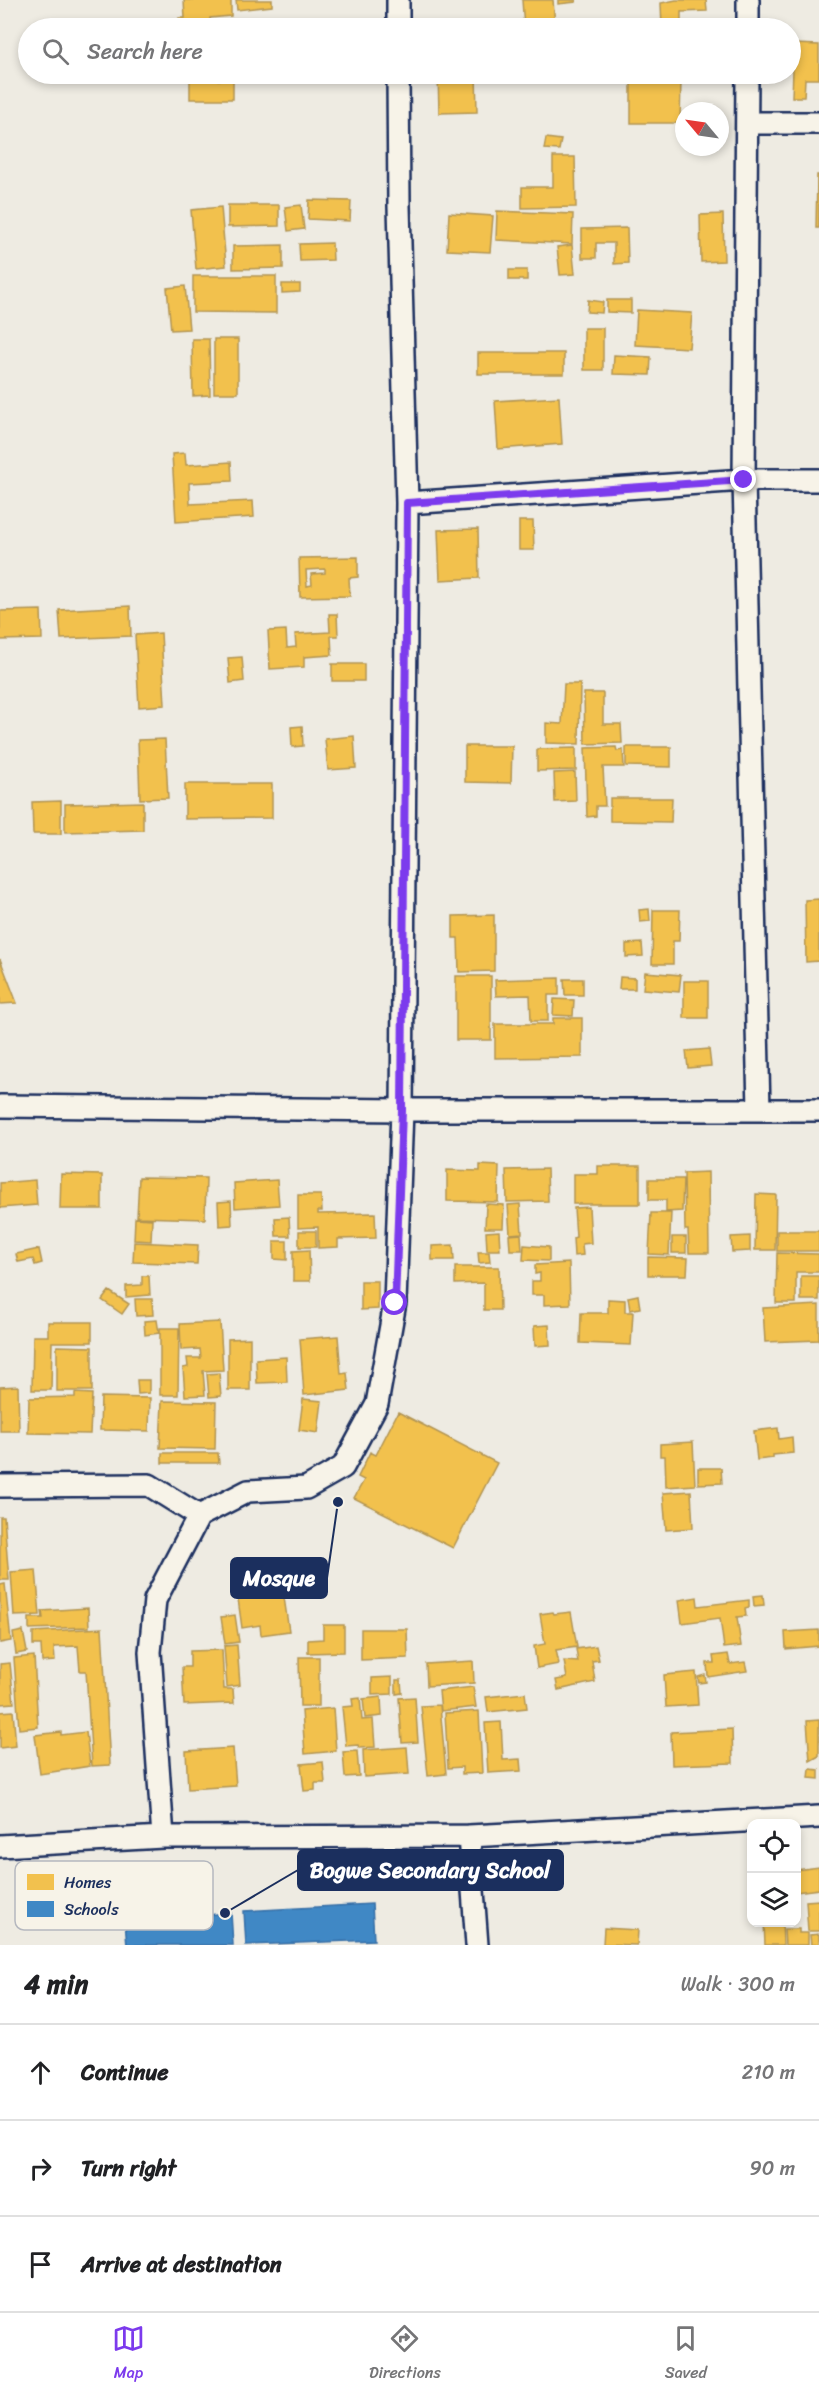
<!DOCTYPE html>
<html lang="en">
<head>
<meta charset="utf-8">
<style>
	body { margin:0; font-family:Sriracha,sans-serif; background:#f6f6f6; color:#202124 }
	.controls { position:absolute; right:18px; bottom:18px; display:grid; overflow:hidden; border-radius:12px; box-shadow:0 3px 9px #0003 }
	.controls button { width:54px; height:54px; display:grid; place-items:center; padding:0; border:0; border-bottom:2px solid #e0e0e0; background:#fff; color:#202124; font:30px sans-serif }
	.compass { position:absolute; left:675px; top:102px; width:54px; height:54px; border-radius:50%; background:#fff; box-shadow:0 3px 9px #0003; rotate:299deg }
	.stop { position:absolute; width:18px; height:18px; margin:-14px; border:4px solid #7c3aed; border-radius:50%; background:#fff }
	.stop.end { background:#7c3aed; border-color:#fff; box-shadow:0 2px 6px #0008 }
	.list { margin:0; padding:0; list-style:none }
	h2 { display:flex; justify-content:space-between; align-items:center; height:78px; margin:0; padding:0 24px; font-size:26px }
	h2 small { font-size:20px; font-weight:400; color:#757577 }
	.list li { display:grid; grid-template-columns:39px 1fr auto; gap:18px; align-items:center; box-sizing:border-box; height:96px; padding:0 24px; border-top:2px solid #e0e0e0 }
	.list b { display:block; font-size:22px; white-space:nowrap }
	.list em { font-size:20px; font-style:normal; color:#757577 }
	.icon { flex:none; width:33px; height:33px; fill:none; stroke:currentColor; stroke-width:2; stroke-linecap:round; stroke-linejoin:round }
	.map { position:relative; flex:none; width:819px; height:1945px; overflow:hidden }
	.search { position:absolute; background:#fff; box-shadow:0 3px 9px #0003; left:18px; right:18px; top:18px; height:66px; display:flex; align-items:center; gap:15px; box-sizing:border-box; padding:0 21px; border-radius:33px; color:#757577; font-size:22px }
	.sheet { height:366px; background:#fff }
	nav { display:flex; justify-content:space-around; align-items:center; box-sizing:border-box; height:84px; border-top:2px solid #e0e0e0; background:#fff; font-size:16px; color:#757577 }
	nav a { display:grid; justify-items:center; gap:3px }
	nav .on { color:#7c3aed }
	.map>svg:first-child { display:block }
</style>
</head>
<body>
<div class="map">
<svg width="819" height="1945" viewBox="0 0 819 1945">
	<rect width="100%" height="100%" fill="#eeebe2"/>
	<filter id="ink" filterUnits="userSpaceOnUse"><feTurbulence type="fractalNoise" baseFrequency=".0167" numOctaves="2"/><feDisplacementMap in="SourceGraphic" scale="12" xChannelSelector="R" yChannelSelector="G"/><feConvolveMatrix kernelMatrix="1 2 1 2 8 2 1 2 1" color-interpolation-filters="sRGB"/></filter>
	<g filter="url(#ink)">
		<path fill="#f2c14e" stroke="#b29553" stroke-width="1.5" fill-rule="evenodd" d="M184 0H231V16L210 18 211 28H179V18H185Z
			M236 0H272V6L237 10Z
			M522 0H553L555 26 524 28Z
			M558 0H576V2L558 4Z
			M676 0H706L707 11 681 12V23L709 22V26L721 25 722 28H662L661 3Z
			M794 44 819 45V79H805L804 97H792Z
			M182 74H216V75L182 77Z
			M438 74H476L477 112 439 113Z
			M631 74H672L671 80H681L680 123H631Z
			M190 80H233V99H190Z
			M546 138 561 140 559 150 544 149Z
			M553 157H575L576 207 522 208V187H553Z
			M817 175H819V228H816Z
			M309 200 351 201 350 221 308 219Z
			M228 205H279V226L228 227Z
			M301 205 304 229 288 231 285 207Z
			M221 207 226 266 196 269 191 210Z
			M497 211 573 214 572 244 496 240Z
			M449 213 493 216 490 252 447 250Z
			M723 214 724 261 701 262 700 215Z
			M627 228 628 263 614 264V243H596V258H582V229Z
			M332 243 333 260 300 261 299 244Z
			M283 245V268L233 269V246Z
			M572 245 575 274 560 275 557 247Z
			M509 270H527V280H509Z
			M193 276H276V313L193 312Z
			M282 284H300V292L282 293Z
			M185 286 189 329 171 330 167 288Z
			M588 300 603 302 602 313 587 312Z
			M607 300H631V313L607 312Z
			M637 310 692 313 689 348 635 345Z
			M584 328H603V370H584Z
			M192 339H209L210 395 193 396Z
			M214 339H238V393H214Z
			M478 353H564V374H478Z
			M614 355 651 357 650 375 613 374Z
			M559 397 562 444 498 449 495 401Z
			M185 453 186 465 231 462 232 481 189 483 190 504 253 501 254 517 176 522 172 454Z
			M519 521H533L534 550H519Z
			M478 529 479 578 440 580 438 530Z
			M358 557V577L349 578 350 596 300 597 299 558ZM325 569V573L311 574 312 585 307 586 306 570Z
			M130 606 131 636 61 639 59 610Z
			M41 610 42 639 0 640V611Z
			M329 614H337L338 636H331L332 655 304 657V667L270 669 268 631 286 630 287 648 296 647 295 634 330 632Z
			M161 633 165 705 139 707 135 635Z
			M242 657 244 681 230 683 228 658Z
			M332 664H364V681H332Z
			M564 684H580L579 744 546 743V723L562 724Z
			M584 693H603V724H621L622 743 585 744Z
			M302 726 303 746 292 747 291 727Z
			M354 736 356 768 328 770 325 739Z
			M165 739 168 798 140 799 138 740Z
			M465 746H512L511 783 465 782Z
			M616 747 617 751 623 750 624 767H603L605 806H596V816L587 817 585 748Z
			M626 747H671V767L626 766Z
			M576 748V770L537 771V749Z
			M575 772 576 801 555 802 554 773Z
			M185 784H272V818L185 819Z
			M610 798H672L671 822 610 821Z
			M61 801V834H33L32 802Z
			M143 802V830L65 832V804Z
			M819 899V961L806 962 805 900Z
			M649 909 650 921 640 922 639 910Z
			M653 910H680L679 941H673V964H652Z
			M494 915V971L459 972 458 938H453V916Z
			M642 943 643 956 626 957V944Z
			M0 959 17 1003 0 1004Z
			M645 972 681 975 679 992 643 989Z
			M456 976H491V1040H456Z
			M620 977 635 978V989H619Z
			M559 978V995H548V1021H531L530 995 496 996 495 980Z
			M564 979H583V995H565Z
			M684 981H708V1018H684Z
			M554 999 574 1000 573 1016 553 1015Z
			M553 1018H582V1057L495 1058V1024H553Z
			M709 1049 711 1066 688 1068 686 1051Z
			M480 1165 499 1166 498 1202 447 1201V1170L480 1171Z
			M598 1166H640V1204H573V1174H598Z
			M547 1169 548 1201 507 1202 506 1170Z
			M708 1172 709 1253H689L688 1230H685L684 1173Z
			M61 1174 102 1175V1209H60Z
			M139 1177 206 1178 205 1219 137 1217Z
			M649 1179H683L682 1211 666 1212V1200H649Z
			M35 1180 37 1205 0 1208V1183Z
			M277 1180 279 1205 235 1208 234 1183Z
			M756 1194 776 1195 775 1250H755Z
			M298 1195H321L322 1211H318V1214L375 1213 376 1238 338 1239V1247L318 1248V1227L298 1228Z
			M231 1201 232 1225 219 1226 218 1202Z
			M486 1204 504 1205 503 1228H485Z
			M520 1204 522 1233 510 1234 508 1205Z
			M589 1207 591 1243 582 1244 583 1255 574 1256 573 1238 576 1237 574 1208Z
			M651 1213H671L669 1255 649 1254Z
			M289 1217 290 1236H276L275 1218Z
			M135 1218 152 1219 151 1241 134 1240Z
			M299 1231H316V1247H299Z
			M499 1231 500 1250H487L486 1232Z
			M777 1231H819V1251H777Z
			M521 1234 522 1250H510L509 1235Z
			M750 1236V1251L732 1252 731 1237Z
			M672 1237H686V1253H672Z
			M274 1241H287V1260L274 1259Z
			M134 1242 198 1245 197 1264 133 1262Z
			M453 1245 454 1260H432V1246Z
			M524 1245 549 1247V1261L523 1260Z
			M39 1249 42 1263 35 1265 33 1259 18 1262 16 1254Z
			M309 1250 310 1281H293V1251Z
			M478 1252H489L490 1262 479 1263Z
			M777 1253 819 1254V1272H796V1303H776Z
			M648 1257 688 1258 687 1275H648Z
			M569 1263 570 1304 544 1305V1295H532V1281H540V1273L535 1274V1265Z
			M455 1267H499L500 1310H484V1283L455 1284Z
			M142 1276H149L150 1295 126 1297V1286L142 1285Z
			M801 1276H819V1300H801Z
			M361 1281H378V1309L361 1310Z
			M109 1291 129 1304 122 1314 102 1300Z
			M638 1295 640 1308 630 1310 628 1297Z
			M135 1299H152L153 1315 136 1316Z
			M608 1299 625 1300V1312H633L631 1345 580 1343 581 1313H608Z
			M819 1305V1340L765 1342 763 1308Z
			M157 1320 159 1333 145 1335 144 1321Z
			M48 1322H92V1342H52L51 1390H32L33 1336H48Z
			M220 1322 223 1370 203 1371 205 1395 185 1396 183 1368 188 1367 187 1358H201L200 1349 181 1350 180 1324Z
			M549 1325 550 1345 535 1346 534 1326Z
			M160 1328H179L178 1395H160Z
			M338 1336 341 1374 347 1373 349 1390 304 1395 300 1339Z
			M250 1338V1390H228V1339Z
			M57 1346 92 1347V1391H57Z
			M286 1357 287 1382 257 1383 256 1359Z
			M219 1373 221 1396 209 1397 207 1374Z
			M137 1380H149V1393L138 1394Z
			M18 1386 19 1431H0V1387Z
			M75 1393 92 1394 90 1434 28 1433 29 1398 75 1397Z
			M101 1397 150 1398 149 1431 100 1430Z
			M303 1399 322 1401 318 1433 299 1430Z
			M162 1401 216 1402 215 1449 160 1448Z
			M398 1412 497 1463 453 1548 354 1498 364 1480 358 1477 370 1452 376 1455Z
			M778 1428 779 1439 792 1437 793 1453 773 1455V1458L757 1460 754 1431Z
			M693 1442 695 1485 666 1487 665 1456H660V1444Z
			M162 1453H218L219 1463H162Z
			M698 1468H721L722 1483 698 1484Z
			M691 1491 693 1528 666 1530 663 1493Z
			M0 1517H4L9 1580H0Z
			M36 1570 40 1615 14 1616 11 1572Z
			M268 1570 269 1587 282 1584 289 1631 261 1635 260 1625 242 1628 238 1599 245 1598 243 1586 248 1585 246 1573Z
			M5 1584 11 1641 0 1643V1585Z
			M763 1595 764 1605 754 1606 753 1596Z
			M697 1597 698 1606 749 1600V1607L745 1608 746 1616 737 1617 741 1646 724 1648 720 1618 682 1623 679 1600Z
			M88 1608 89 1627 29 1629V1618H43L42 1611Z
			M553 1612 554 1614 571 1612 577 1647 556 1650 559 1664 537 1668 534 1646 545 1644 540 1614Z
			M235 1615 239 1642 225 1644 221 1617Z
			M323 1625H344V1652L308 1653V1640L323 1639Z
			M102 1628 110 1765 92 1766 86 1671H80L78 1646 54 1647 55 1661 42 1662 41 1645H33V1632Z
			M361 1629H407L408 1658 361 1660Z
			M819 1630V1646L786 1649 785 1632Z
			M23 1631 27 1652 16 1654 13 1633Z
			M237 1645 240 1685 227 1687 224 1646Z
			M596 1646 599 1660 592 1661 595 1682 558 1690 556 1680 567 1678 564 1661 578 1662 576 1649Z
			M222 1650 224 1689H233L234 1703 184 1705 182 1667H190V1651Z
			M728 1654 730 1664 745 1662 747 1671 708 1677 707 1663H714L713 1656Z
			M34 1656 38 1727 19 1729 14 1658Z
			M299 1657H319V1706H300Z
			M473 1661 474 1683 427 1686 426 1664Z
			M10 1663 14 1703 0 1704V1664Z
			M696 1672 698 1705 666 1707 664 1675Z
			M705 1675 706 1682 699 1683 698 1677Z
			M392 1677V1694L372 1695V1678Z
			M396 1680H401L402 1693 396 1694Z
			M473 1687 476 1707 441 1711 439 1691Z
			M525 1693 527 1708 488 1712 486 1697Z
			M381 1697 382 1716 365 1718 363 1699Z
			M415 1697 418 1742 402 1743 399 1698Z
			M360 1698 362 1720 373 1719 375 1747 359 1748 358 1745 346 1746 342 1707 353 1706 352 1699Z
			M440 1705 446 1774 428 1776 421 1706Z
			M333 1708 336 1751 305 1754 302 1711Z
			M13 1711 16 1746 0 1748V1712Z
			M479 1711 482 1773 462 1774V1767L448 1768 445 1713Z
			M819 1720V1756L810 1761 807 1721Z
			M501 1722 503 1760 520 1759 521 1771 488 1773 485 1723Z
			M732 1729 733 1763 672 1765 671 1732Z
			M61 1732V1735L86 1732 90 1766 40 1774 35 1735Z
			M407 1747 409 1774 364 1777 363 1750Z
			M233 1748 236 1786 188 1789 186 1751Z
			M357 1751 359 1776 345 1777 343 1752Z
			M323 1762 325 1783H315V1790L304 1791 301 1764Z
			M810 1769 819 1770V1779L809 1778Z
			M819 1867V1889L796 1892V1870Z
			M819 1900V1931H808L806 1901Z
			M764 1922H782L783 1945H765Z
			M604 1928 638 1930 637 1945 603 1944Z
			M784 1929H799V1933H808V1945H785Z
			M819 1934V1944L811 1945 810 1935Z"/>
		<path fill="#3f88c5" stroke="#346da6" stroke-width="1.5" d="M372 1904 374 1940 246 1945 244 1911Z
			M231 1913 233 1945H127L125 1921Z"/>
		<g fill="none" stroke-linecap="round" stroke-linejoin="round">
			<defs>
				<path id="street" d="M398 0V28
					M748 28V0
					M747 74 744 480 759 1110
					M747 123H819
					M407 503 744 480H819
					M0 1106 402 1110H819
					M0 1486 149 1485 199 1516
					M469 1836 477 1945
					M163 1837 150 1652 155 1600 199 1516 248 1491 306 1488 343 1467 377 1404 395 1303 402 1110 407 503 399 206 398 74
					M0 1846 163 1837 469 1836 819 1817"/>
			</defs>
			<use href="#street" stroke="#1b2f5e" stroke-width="26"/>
			<use href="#street" stroke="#f7f3e8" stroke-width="21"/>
		</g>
	</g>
	<g fill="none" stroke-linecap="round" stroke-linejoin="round" filter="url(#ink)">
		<path stroke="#7c3aed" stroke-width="8" d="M395 1303 402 1110 407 503 744 480"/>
	</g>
	<rect x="15" y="1861" width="198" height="69" rx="9" fill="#f7f3e8" stroke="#b5b8bf" stroke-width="1.5"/>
	<rect x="27" y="1874" width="27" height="16" fill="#f2c14e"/>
	<rect x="27" y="1901" width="27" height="16" fill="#3f88c5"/>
	<g font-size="16" fill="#1b2f5e">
		<text x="64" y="1888">Homes</text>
		<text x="64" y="1915">Schools</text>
	</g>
	<path fill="none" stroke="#1b2f5e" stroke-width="2" d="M338 1502L327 1578M225 1913L298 1870"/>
	<g fill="#1b2f5e" stroke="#f7f3e8" stroke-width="2">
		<circle cx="338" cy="1502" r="6"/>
		<circle cx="225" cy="1913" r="6"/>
	</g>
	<g fill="#1b2f5e" stroke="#1b2f5e" stroke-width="2">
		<rect x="231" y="1558" width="96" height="40" rx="6"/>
		<rect x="298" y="1850" width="265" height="40" rx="6"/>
	</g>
	<g font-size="22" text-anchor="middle" font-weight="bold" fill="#fff">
		<text x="279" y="1586">Mosque</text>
		<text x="430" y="1878">Bogwe Secondary School</text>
	</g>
</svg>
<div class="controls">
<button><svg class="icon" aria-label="locate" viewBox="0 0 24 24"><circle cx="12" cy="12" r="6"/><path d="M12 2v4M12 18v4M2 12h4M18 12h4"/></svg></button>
<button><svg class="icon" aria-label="layers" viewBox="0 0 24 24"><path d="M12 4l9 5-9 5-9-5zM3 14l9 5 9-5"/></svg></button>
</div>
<svg class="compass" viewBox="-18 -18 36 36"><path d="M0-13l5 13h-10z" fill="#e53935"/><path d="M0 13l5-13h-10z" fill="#757577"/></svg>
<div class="stop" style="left:395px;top:1303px"></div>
<div class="stop end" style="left:744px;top:480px"></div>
<div class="search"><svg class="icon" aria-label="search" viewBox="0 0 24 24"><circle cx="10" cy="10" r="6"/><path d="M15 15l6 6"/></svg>Search here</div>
</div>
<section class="sheet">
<h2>4 min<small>Walk · 300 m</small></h2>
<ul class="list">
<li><svg class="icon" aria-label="ahead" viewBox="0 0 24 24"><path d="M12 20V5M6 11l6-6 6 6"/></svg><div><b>Continue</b></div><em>210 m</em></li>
<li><svg class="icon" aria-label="right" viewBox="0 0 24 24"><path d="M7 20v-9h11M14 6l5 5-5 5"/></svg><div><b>Turn right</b></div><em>90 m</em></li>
<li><svg class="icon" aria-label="arrive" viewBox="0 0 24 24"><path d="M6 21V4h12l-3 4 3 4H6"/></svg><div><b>Arrive at destination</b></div></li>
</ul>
</section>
<nav>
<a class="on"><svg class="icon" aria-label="map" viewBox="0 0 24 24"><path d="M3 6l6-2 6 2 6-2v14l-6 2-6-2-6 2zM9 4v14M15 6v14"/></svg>Map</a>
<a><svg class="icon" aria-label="directions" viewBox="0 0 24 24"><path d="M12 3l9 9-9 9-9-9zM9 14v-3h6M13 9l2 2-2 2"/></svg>Directions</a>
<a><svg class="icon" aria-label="saved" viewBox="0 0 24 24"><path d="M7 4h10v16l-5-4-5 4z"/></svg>Saved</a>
</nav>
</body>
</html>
